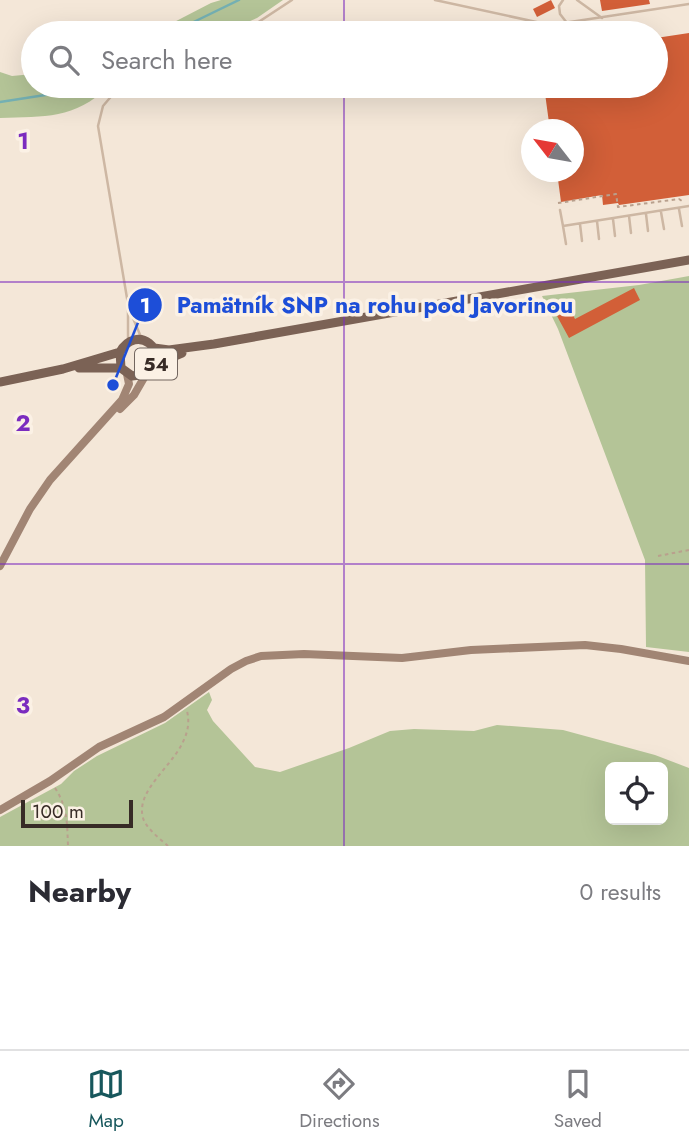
<!DOCTYPE html>
<html lang="en">
<head>
<meta charset="utf-8">
<style>
	body { margin:0; font-family:Jost,sans-serif; background:#f2f2f3; color:#2b2b33 }
	.controls { position:absolute; right:21px; bottom:21px; display:grid; overflow:hidden; border-radius:10px; box-shadow:0 7px 28px #0002 }
	.controls button { width:63px; height:63px; display:grid; place-items:center; padding:0; border:0; border-bottom:2px solid #e1e1e2; background:#fff; color:#2b2b33; font:35px sans-serif }
	.compass { position:absolute; left:521px; top:119px; width:63px; height:63px; border-radius:50%; background:#fff; box-shadow:0 7px 28px #0002; rotate:301deg }
	.scale { position:absolute; left:21px; bottom:18px; width:112px; box-sizing:border-box; padding-left:7px; border:4px solid #372b26; border-top:0; font-size:19px; line-height:24px; white-space:nowrap; color:#372b26; -webkit-text-stroke:5px #fbf1e5; paint-order:stroke }
	.list { margin:0; padding:0; list-style:none }
	h2 { display:flex; justify-content:space-between; align-items:center; height:91px; margin:0; padding:0 28px; font-size:30px }
	h2 small { font-size:23px; font-weight:400; color:#7c7c81 }
	.icon { flex:none; width:38px; height:38px; fill:none; stroke:currentColor; stroke-width:2; stroke-linecap:round; stroke-linejoin:round }
	.map { position:relative; flex:none; width:689px; height:846px; overflow:hidden }
	.search { position:absolute; background:#fff; box-shadow:0 7px 28px #0002; left:21px; right:21px; top:21px; height:77px; display:flex; align-items:center; gap:18px; box-sizing:border-box; padding:0 24px; border-radius:38px; color:#7c7c81; font-size:26px }
	.sheet { height:203px; background:#fff }
	nav { display:flex; justify-content:space-around; align-items:center; box-sizing:border-box; height:98px; border-top:2px solid #e1e1e2; background:#fff; font-size:19px; color:#7c7c81 }
	nav a { display:grid; justify-items:center; gap:4px }
	nav .on { color:#17575c }
	.map>svg:first-child { display:block }
</style>
</head>
<body>
<div class="map">
<svg width="689" height="846" viewBox="0 0 689 846">
	<rect width="100%" height="100%" fill="#f4e7d8"/>
	<path fill="#b4c497" fill-rule="evenodd" d="M221 0H283L257 18 222 33H153L211 3Z
		M0 72 12 76 33 74V86H109C74 120 45 116 0 118Z
		M689 276V652L646 647 645 560 558 329 542 296 639 285Z
		M209 692 212 700 207 710 213 721 255 767 280 772 349 748 390 731 414 729 474 731 497 725 563 730 655 755 689 768V846H0V817L61 784 74 771 97 756 165 723ZM610 767H663V820H610Z"/>
	<g fill="none" stroke-linecap="round" stroke-linejoin="round">
		<path stroke="#74b0b3" stroke-width="2.5" d="M171 33 239 0
			M0 102 84 89 88 86"/>
	</g>
	<path fill="#d25f38" d="M551 0 555 8 537 17 533 9Z
		M600 0H649L650 4 602 11Z
		M689 33V195L619 205 618 203 603 205 602 195 561 202 557 172H573V130H550L544 86H656V38Z
		M634 288 640 300 569 338 557 316 570 309 575 319Z"/>
	<g fill="none" stroke-linecap="round" stroke-linejoin="round">
		<path stroke="#b9a08d" stroke-width="2" stroke-dasharray="3.5 3.5" stroke-linecap="butt" d="M558 203 616 194 618 207 679 199 682 201
			M658 556 689 550
			M55 788C68 808 67 824 68 846
			M168 846C160 839 146 828 143 818 133 782 198 755 187 711"/>
		<path stroke="#cdb7a3" stroke-width="2.5" d="M435 0 550 25 689 4
			M563 0 559 6 560 14 567 23
			M577 0 602 18
			M242 33 292 0
			M120 86 103 106 98 126 128 304V339
			M679 209 682 226
			M560 210 563 226
			M661 212 664 229
			M646 214 648 231
			M629 216 631 233
			M613 219 615 236
			M597 221 599 239
			M580 224 582 241
			M566 244 563 226 689 206
			M130 311 141 337"/>
		<path stroke="#a18574" stroke-width="8" d="M120 409 134 395 145 376
			M0 566 30 509 50 480 122 400 129 384 127 374
			M0 810 50 781 99 747 164 717 231 669 246 661 261 656 304 654 402 658 471 650 585 645 621 649 689 661"/>
		<path stroke="#7b6255" stroke-width="9" d="M154 348 169 350 214 344 689 260
			M156 364 182 353
			M79 368H121
			M0 382 63 369 120 352C136 323 172 350 148 374L132 376 121 368 120 352"/>
	</g>
	<path fill="none" stroke="#7b2cbf" stroke-width="2" stroke-opacity="0.55" d="M344 0V33M344 86V846M0 282H689M0 564H689"/>
	<g text-anchor="middle" dominant-baseline="central" stroke-width="7" stroke-linejoin="round" paint-order="stroke">
		<rect fill="#fbf1e5" stroke="#72665f" stroke-width="2" x="135" y="348.5" width="42" height="31" rx="5"/>
		<g font-size="19" font-weight="bold" fill="#372b26">
			<text x="156" y="364">54</text>
		</g>
	</g>
	<g font-size="23" text-anchor="middle" font-weight="bold" fill="#7b2cbf" stroke="#fbf1e5" stroke-width="7" stroke-linejoin="round" paint-order="stroke">
		<text x="23" y="149">1</text>
		<text x="23" y="431">2</text>
		<text x="23" y="713">3</text>
	</g>
	<path fill="none" stroke="#1d4ed8" stroke-width="2.5" d="M113 385L145 305"/>
	<g fill="#1d4ed8" stroke="#fbf1e5" stroke-width="2.5">
		<circle cx="113" cy="385" r="7"/>
		<circle cx="145" cy="305" r="18"/>
	</g>
	<g font-size="21" text-anchor="middle" font-weight="bold" fill="#fff">
		<text x="145" y="313">1</text>
	</g>
	<g font-size="23" text-anchor="middle" font-weight="bold" fill="#1d4ed8" stroke="#fbf1e5" stroke-width="7" stroke-linejoin="round" paint-order="stroke">
		<text x="375" y="313">Pamätník SNP na rohu pod Javorinou</text>
	</g>
</svg>
<div class="controls">
<button><svg class="icon" aria-label="locate" viewBox="0 0 24 24"><circle cx="12" cy="12" r="6"/><path d="M12 2v4M12 18v4M2 12h4M18 12h4"/></svg></button>
</div>
<svg class="compass" viewBox="-18 -18 36 36"><path d="M0-13l5 13h-10z" fill="#e53935"/><path d="M0 13l5-13h-10z" fill="#7c7c81"/></svg>
<div class="scale">100 m</div>
<div class="search"><svg class="icon" aria-label="search" viewBox="0 0 24 24"><circle cx="10" cy="10" r="6"/><path d="M15 15l6 6"/></svg>Search here</div>
</div>
<section class="sheet">
<h2>Nearby<small>0 results</small></h2>
<ul class="list">
</ul>
</section>
<nav>
<a class="on"><svg class="icon" aria-label="map" viewBox="0 0 24 24"><path d="M3 6l6-2 6 2 6-2v14l-6 2-6-2-6 2zM9 4v14M15 6v14"/></svg>Map</a>
<a><svg class="icon" aria-label="directions" viewBox="0 0 24 24"><path d="M12 3l9 9-9 9-9-9zM9 14v-3h6M13 9l2 2-2 2"/></svg>Directions</a>
<a><svg class="icon" aria-label="saved" viewBox="0 0 24 24"><path d="M7 4h10v16l-5-4-5 4z"/></svg>Saved</a>
</nav>
</body>
</html>
